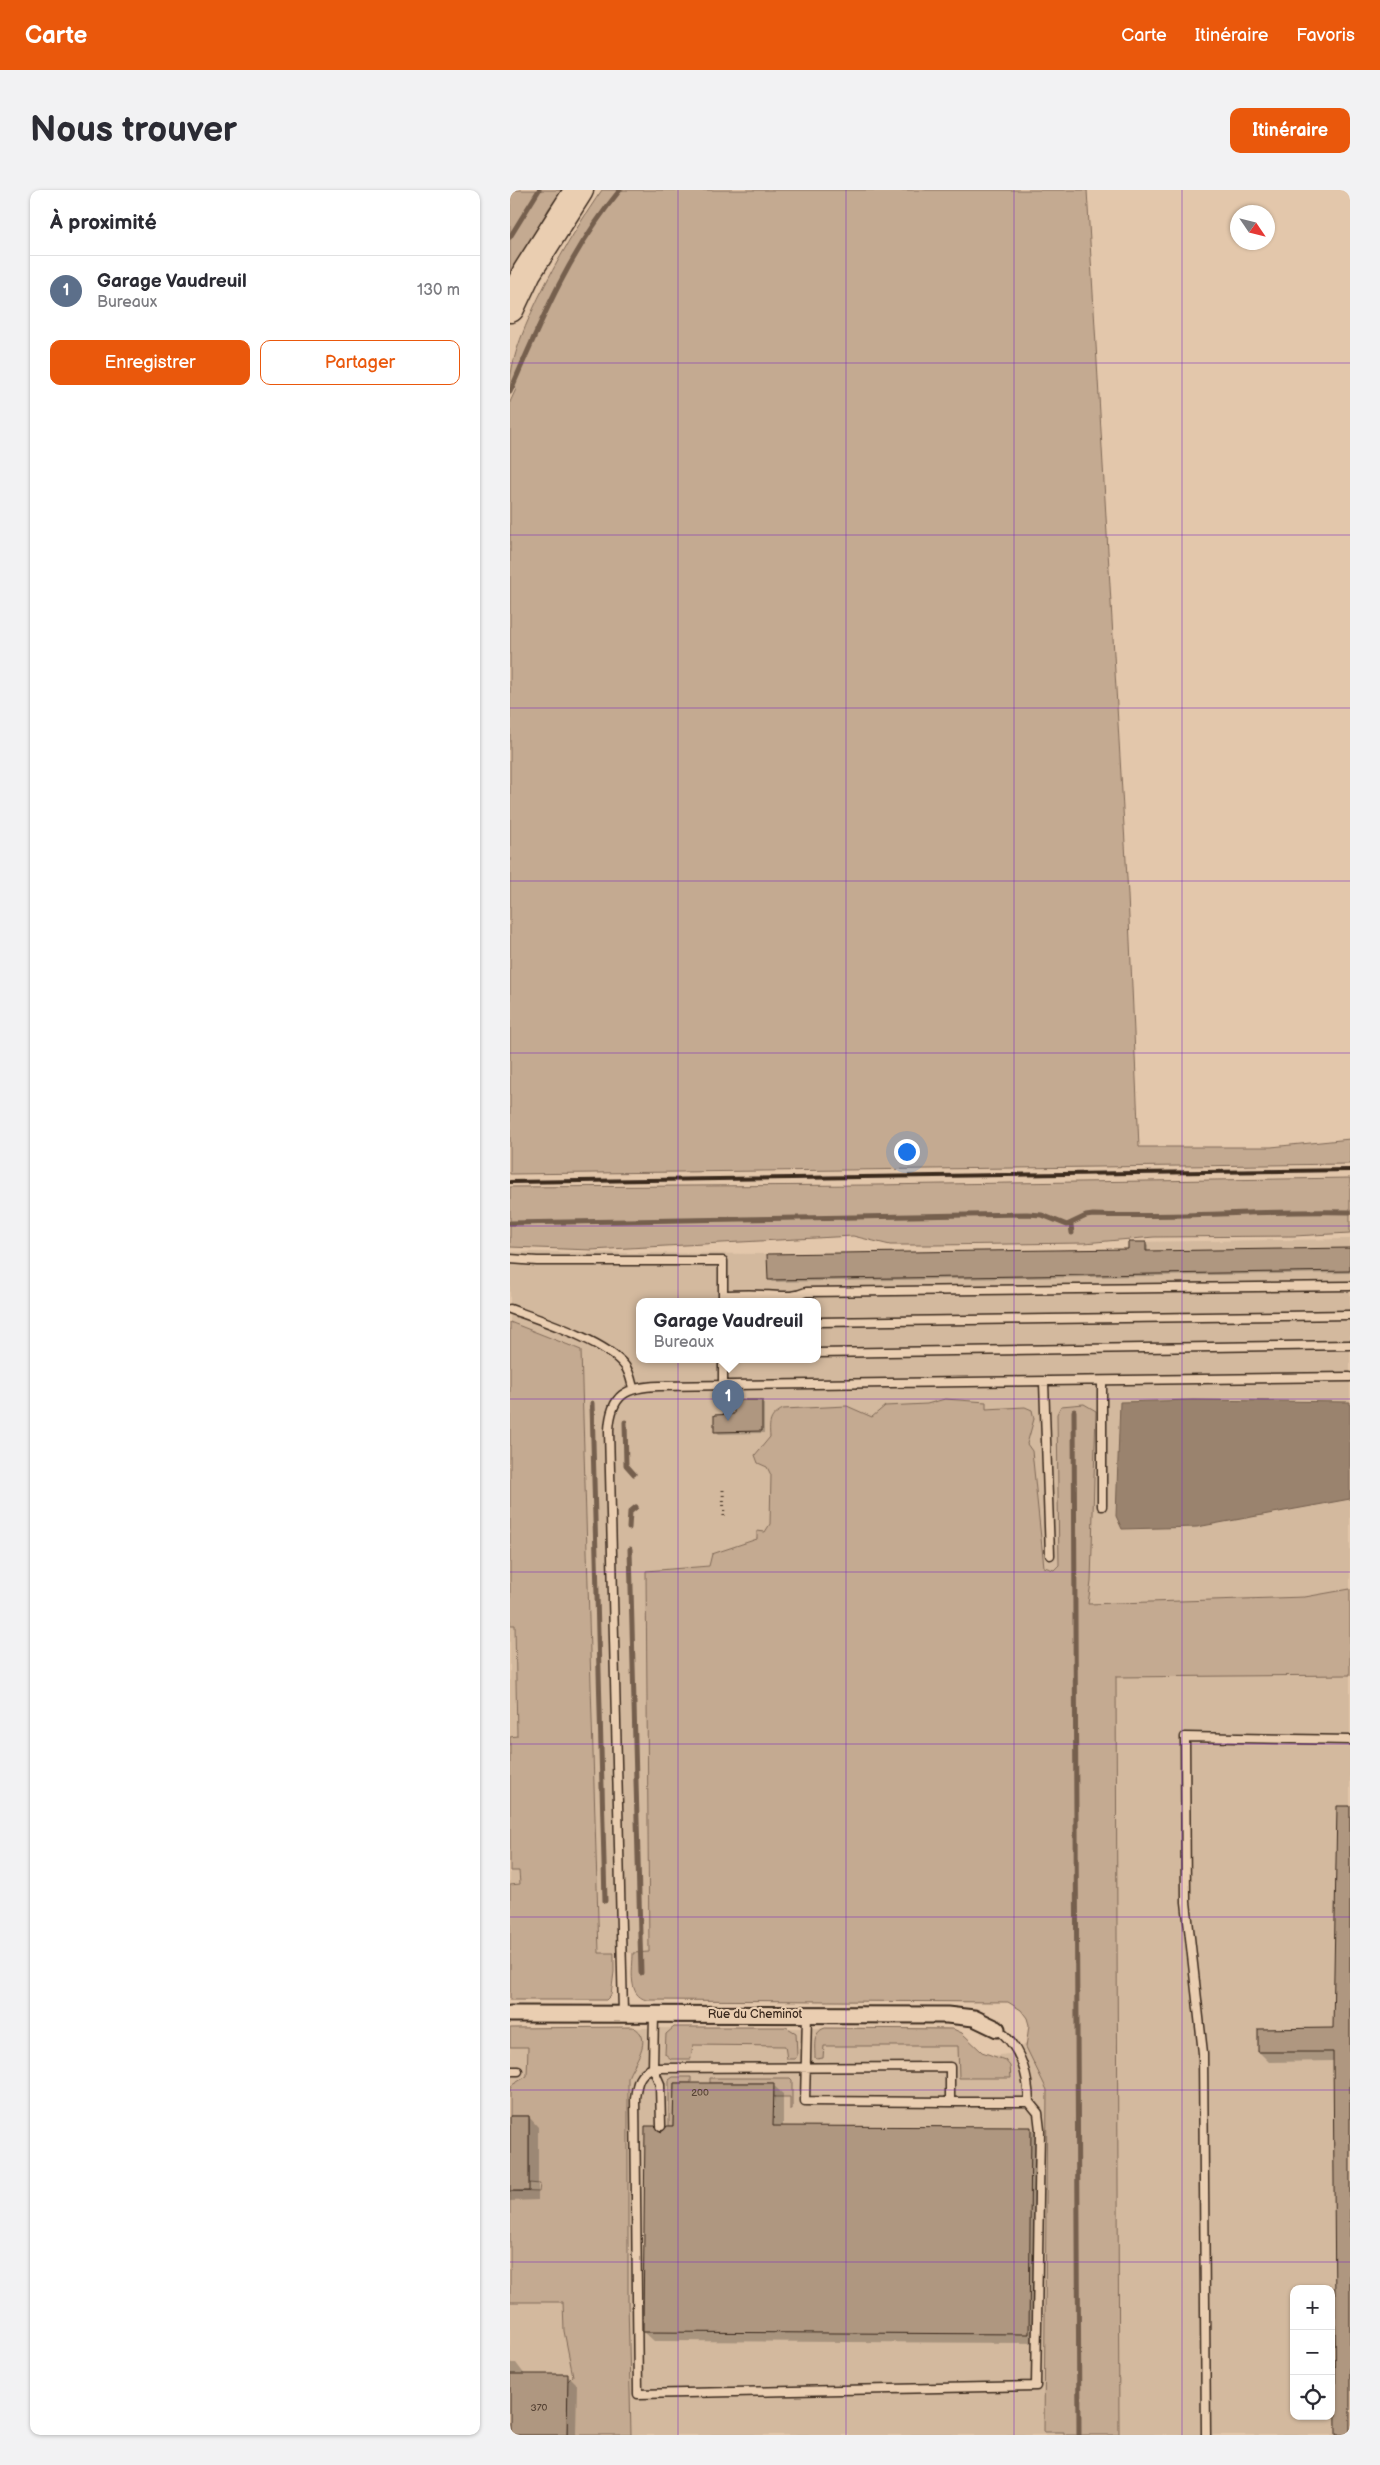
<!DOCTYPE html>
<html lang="fr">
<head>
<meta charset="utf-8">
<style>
	body { margin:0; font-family:"Balsamiq Sans",sans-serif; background:#f2f2f3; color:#2b2b33 }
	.controls { position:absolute; right:15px; bottom:15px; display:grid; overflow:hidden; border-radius:10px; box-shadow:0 1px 4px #0004 }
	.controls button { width:45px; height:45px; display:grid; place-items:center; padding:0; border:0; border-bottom:1px solid #e1e1e2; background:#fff; color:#2b2b33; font:25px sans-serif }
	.compass { position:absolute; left:720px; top:15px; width:45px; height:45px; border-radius:50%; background:#fff; box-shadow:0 1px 4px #0004; rotate:125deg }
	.you { position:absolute; left:396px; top:961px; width:18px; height:18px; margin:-12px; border:4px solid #fff; border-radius:50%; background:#1a73e8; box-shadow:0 0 0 8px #1a73e833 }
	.badge { display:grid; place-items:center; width:32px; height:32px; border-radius:50%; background:#ea580c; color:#fff; font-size:16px; font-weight:700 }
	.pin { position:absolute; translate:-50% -41px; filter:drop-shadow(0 1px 2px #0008) }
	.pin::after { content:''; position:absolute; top:26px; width:18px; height:15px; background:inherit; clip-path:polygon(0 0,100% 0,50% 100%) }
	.popup { position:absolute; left:126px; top:1108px; width:185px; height:65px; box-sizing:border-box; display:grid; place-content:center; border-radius:10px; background:#fff; filter:drop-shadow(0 1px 4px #0005); font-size:16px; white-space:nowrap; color:#7c7c81 }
	.popup b { font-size:19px; color:#2b2b33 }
	.popup::after { content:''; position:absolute; left:50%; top:100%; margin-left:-10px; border:10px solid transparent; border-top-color:#fff }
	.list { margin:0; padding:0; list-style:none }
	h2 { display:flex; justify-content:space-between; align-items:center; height:65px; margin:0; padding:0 20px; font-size:21px }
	h2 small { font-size:16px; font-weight:400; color:#7c7c81 }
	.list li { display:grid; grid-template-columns:32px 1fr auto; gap:15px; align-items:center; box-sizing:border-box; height:70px; padding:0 20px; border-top:1px solid #e1e1e2 }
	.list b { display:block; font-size:19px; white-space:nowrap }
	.list p { margin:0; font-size:16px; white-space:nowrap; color:#7c7c81 }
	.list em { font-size:16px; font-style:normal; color:#7c7c81 }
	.actions { display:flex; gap:10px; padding:15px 20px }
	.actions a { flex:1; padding:11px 0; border:1px solid #ea580c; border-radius:10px; text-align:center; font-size:18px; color:#ea580c }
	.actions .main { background:#ea580c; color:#fff }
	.icon { flex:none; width:28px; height:28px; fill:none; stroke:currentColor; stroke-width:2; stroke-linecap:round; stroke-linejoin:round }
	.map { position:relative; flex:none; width:840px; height:2245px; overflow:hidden; border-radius:10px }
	header { display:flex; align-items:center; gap:30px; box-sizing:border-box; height:70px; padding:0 25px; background:#ea580c; color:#fff }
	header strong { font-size:24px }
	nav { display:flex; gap:28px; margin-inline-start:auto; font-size:18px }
	.intro { display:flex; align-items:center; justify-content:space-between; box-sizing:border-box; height:120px; padding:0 30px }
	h1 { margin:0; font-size:35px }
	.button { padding:12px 22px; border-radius:10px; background:#ea580c; color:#fff; font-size:18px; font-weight:700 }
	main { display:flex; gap:30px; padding:0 30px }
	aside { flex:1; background:#fff; border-radius:10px; box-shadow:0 1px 4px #0004 }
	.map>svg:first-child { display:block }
</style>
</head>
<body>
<header>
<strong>Carte</strong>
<nav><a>Carte</a><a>Itinéraire</a><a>Favoris</a></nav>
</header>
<div class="intro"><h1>Nous trouver</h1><a class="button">Itinéraire</a></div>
<main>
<aside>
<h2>À proximité<small></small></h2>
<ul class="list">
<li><span class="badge" style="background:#5c6f8a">1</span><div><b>Garage Vaudreuil</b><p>Bureaux</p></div><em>130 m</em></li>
</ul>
<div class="actions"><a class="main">Enregistrer</a><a>Partager</a></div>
</aside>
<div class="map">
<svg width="840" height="2245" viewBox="0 0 840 2245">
	<rect width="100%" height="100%" fill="#e3c7ab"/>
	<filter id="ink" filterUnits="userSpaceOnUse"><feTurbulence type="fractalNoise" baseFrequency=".02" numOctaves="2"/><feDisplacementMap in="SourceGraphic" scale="10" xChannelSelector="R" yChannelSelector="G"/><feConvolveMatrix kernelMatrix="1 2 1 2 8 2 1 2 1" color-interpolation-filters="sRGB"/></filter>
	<g filter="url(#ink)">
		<path fill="#d3b99e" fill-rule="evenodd" d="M840 1049V1399L795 1407 400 1421 210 1375 136 1381 139 1763H89L71 1160 0 1132V1062L257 1064 617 1059 618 1052ZM129 1112H307V1170H129Z
			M0 1435H5L12 1810H0Z
			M840 1472V2245H597L595 1475ZM784 2099H821V2226H784Z
			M0 1838H435L452 1843 472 1862 480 1866 499 1864 516 1854 554 1856V2245H0Z"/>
		<path fill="#c4aa91" stroke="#806a58" d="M0 0H53L39 18 0 90Z
			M92 0H577L618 705 629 957H761L840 949V974L0 984V212L6 199 0 195C0 146 63 41 92 0Z
			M840 988V1043L784 1046 644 1047 574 1053 425 1055H380L343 1046 81 1060 0 1057V997L366 995Z
			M0 1132 71 1160 89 1763H104V1782L101 1805 96 1810H0V1695L10 1694 9 1681H0V1547L7 1546 5 1435H0Z
			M435 1209 476 1212V1219L515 1217 522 1220 524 1229 517 1254 522 1261 534 1377 544 1380 549 1375 547 1224 551 1216 574 1214 586 1221 581 1392 578 1414 795 1407 840 1399V1485L606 1487 609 2245H554V2242H534L537 1900 516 1857 519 1835 517 1828 511 1820 498 1812 137 1810C117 1806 123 1779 123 1763L139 1762 136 1381 199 1376 202 1364 247 1349V1341L255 1342 260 1334 261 1285 257 1277 248 1273 245 1265 260 1247C259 1233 259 1226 273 1219L337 1216 362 1227 375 1216 417 1214Z
			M123 1837C146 1849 122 1874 118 1888V2111L121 2245H57V2192L63 2186 54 2141 53 2112H0V2001L29 2002 30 1994 19 1993V1926H0V1899L2 1895 17 1886 18 1857H0V1838Z
			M164 1837H276L286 1843 287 1866 285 1869H277L275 1856 183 1855 181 1869H161L155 1864 156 1844Z
			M315 1838 443 1839 452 1843 472 1862 495 1870 500 1876 501 1888H449L448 1856H314L313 1868 307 1869 305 1868C305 1857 302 1842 315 1838Z
			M163 1887H181V1893H164L163 1936H159V1890Z
			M200 1888H280L282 1890V1919H280V1907H264L263 1893H200Z"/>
		<path fill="#9a836e" stroke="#745f4e" d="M683 1210 840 1212V1309L687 1337 612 1339 606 1326 610 1212Z"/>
		<path fill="#0003" d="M635 1053 638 1056V1062L840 1059V1083L262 1092 259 1089 619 1060Z
			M251 1211 254 1214V1243L209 1244 206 1241Z
			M840 1617V2245H827L824 1871 759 1872 749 1862 825 1840Z
			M263 1895 273 1904V1937L521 1938 530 1948 529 2153 144 2151 134 2142 151 1943Z
			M0 1927H19L28 1937V2010L0 2011Z
			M0 2173H6L15 2185H57L67 2195 66 2245H0Z"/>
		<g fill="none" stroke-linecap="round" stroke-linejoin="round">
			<path stroke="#745f4e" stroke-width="5" d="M0 47 29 0
				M0 202C31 130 60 61 110 0
				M0 1033 517 1024 532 1025 557 1035 576 1026 583 1025C668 1028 754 1020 840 1022
				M561 1035 562 1043
				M82 1213 95 1711
				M564 1221 569 2245
				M115 1232 116 1275 124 1284
				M119 1338 120 1322 126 1317
				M120 1359 131 1783"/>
		</g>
		<path fill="#af9780" stroke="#3b2a1e" d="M618 1052H636V1061L840 1058V1081L258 1090 257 1064 618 1059Z
			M224 1210H252V1241L204 1242V1225L224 1224Z
			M827 1616H840V2245H826L823 1862H748V1839L823 1838Z
			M164 1893H264L263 1936 521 1937 519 2144 133 2142 135 1936H145L151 1942 154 1940 157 1936H163Z
			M0 1926H19V2001H0Z
			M0 2184H58L57 2245H0Z"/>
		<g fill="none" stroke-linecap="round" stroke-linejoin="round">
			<defs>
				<path id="lane" d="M0 1069 27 1071H213V1112
					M213 1105C226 1105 240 1104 253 1105 270 1105 280 1109 296 1102L840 1096
					M0 1119C30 1130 96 1151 115 1176 120 1183 121 1190 123 1198
					M307 1132 840 1125
					M307 1163 840 1155
					M534 1192 540 1365
					M213 1195V1170
					M592 1316V1191
					M113 1823 99 1240C101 1204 116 1197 149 1196L840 1187
					M144 1824 143 1878 440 1877V1912H519C518 1885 511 1856 487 1839
					M297 1824 295 1911 440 1912
					M0 1881H8
					M151 1936 150 1894 143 1878C128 1883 127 1894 125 1908L128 2204 526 2196 530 1940 528 1923 519 1912
					M696 2245 693 1863 676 1712 675 1547 840 1550"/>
				<path id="street" d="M0 1824 437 1825 464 1828 487 1839"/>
				<path id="highway" d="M0 118 17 82 69 0"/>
			</defs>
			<use href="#lane" stroke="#3b2a1e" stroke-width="11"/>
			<use href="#street" stroke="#3b2a1e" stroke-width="19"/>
			<use href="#highway" stroke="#3b2a1e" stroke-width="31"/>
			<path stroke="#3b2a1e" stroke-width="3" stroke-dasharray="1 4" stroke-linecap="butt" d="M218 1206 220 1224
				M213 1300 214 1327"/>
			<use href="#lane" stroke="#eaceb1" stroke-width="8"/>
			<use href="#street" stroke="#eaceb1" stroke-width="15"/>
			<use href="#highway" stroke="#eaceb1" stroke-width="28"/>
			<path stroke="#3b2a1e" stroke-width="4" d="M0 992 840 980"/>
		</g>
	</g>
	<path fill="none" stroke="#7b2cbf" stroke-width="1" stroke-opacity="0.55" d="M168 0V2245M336 0V2245M504 0V2245M672 0V2245M0 173H840M0 345H840M0 518H840M0 691H840M0 863H840M0 1036H840M0 1209H840M0 1382H840M0 1554H840M0 1727H840M0 1900H840M0 2072H840"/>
	<g text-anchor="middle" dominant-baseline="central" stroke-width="4.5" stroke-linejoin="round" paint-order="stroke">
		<g font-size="10" fill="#584536">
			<text x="190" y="1903">200</text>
			<text x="29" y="2218">370</text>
		</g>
		<g font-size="12" fill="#3b2a1e" stroke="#eaceb1">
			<text x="245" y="1824">Rue du Cheminot</text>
		</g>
	</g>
</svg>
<div class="controls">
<button>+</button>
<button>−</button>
<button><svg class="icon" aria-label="locate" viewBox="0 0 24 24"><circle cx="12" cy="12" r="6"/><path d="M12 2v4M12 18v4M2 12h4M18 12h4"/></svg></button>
</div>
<svg class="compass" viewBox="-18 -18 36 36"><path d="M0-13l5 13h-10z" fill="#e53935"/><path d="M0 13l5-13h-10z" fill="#7c7c81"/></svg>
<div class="you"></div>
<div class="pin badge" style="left:218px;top:1231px;background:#5c6f8a">1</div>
<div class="popup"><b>Garage Vaudreuil</b>Bureaux</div>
</div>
</main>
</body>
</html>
